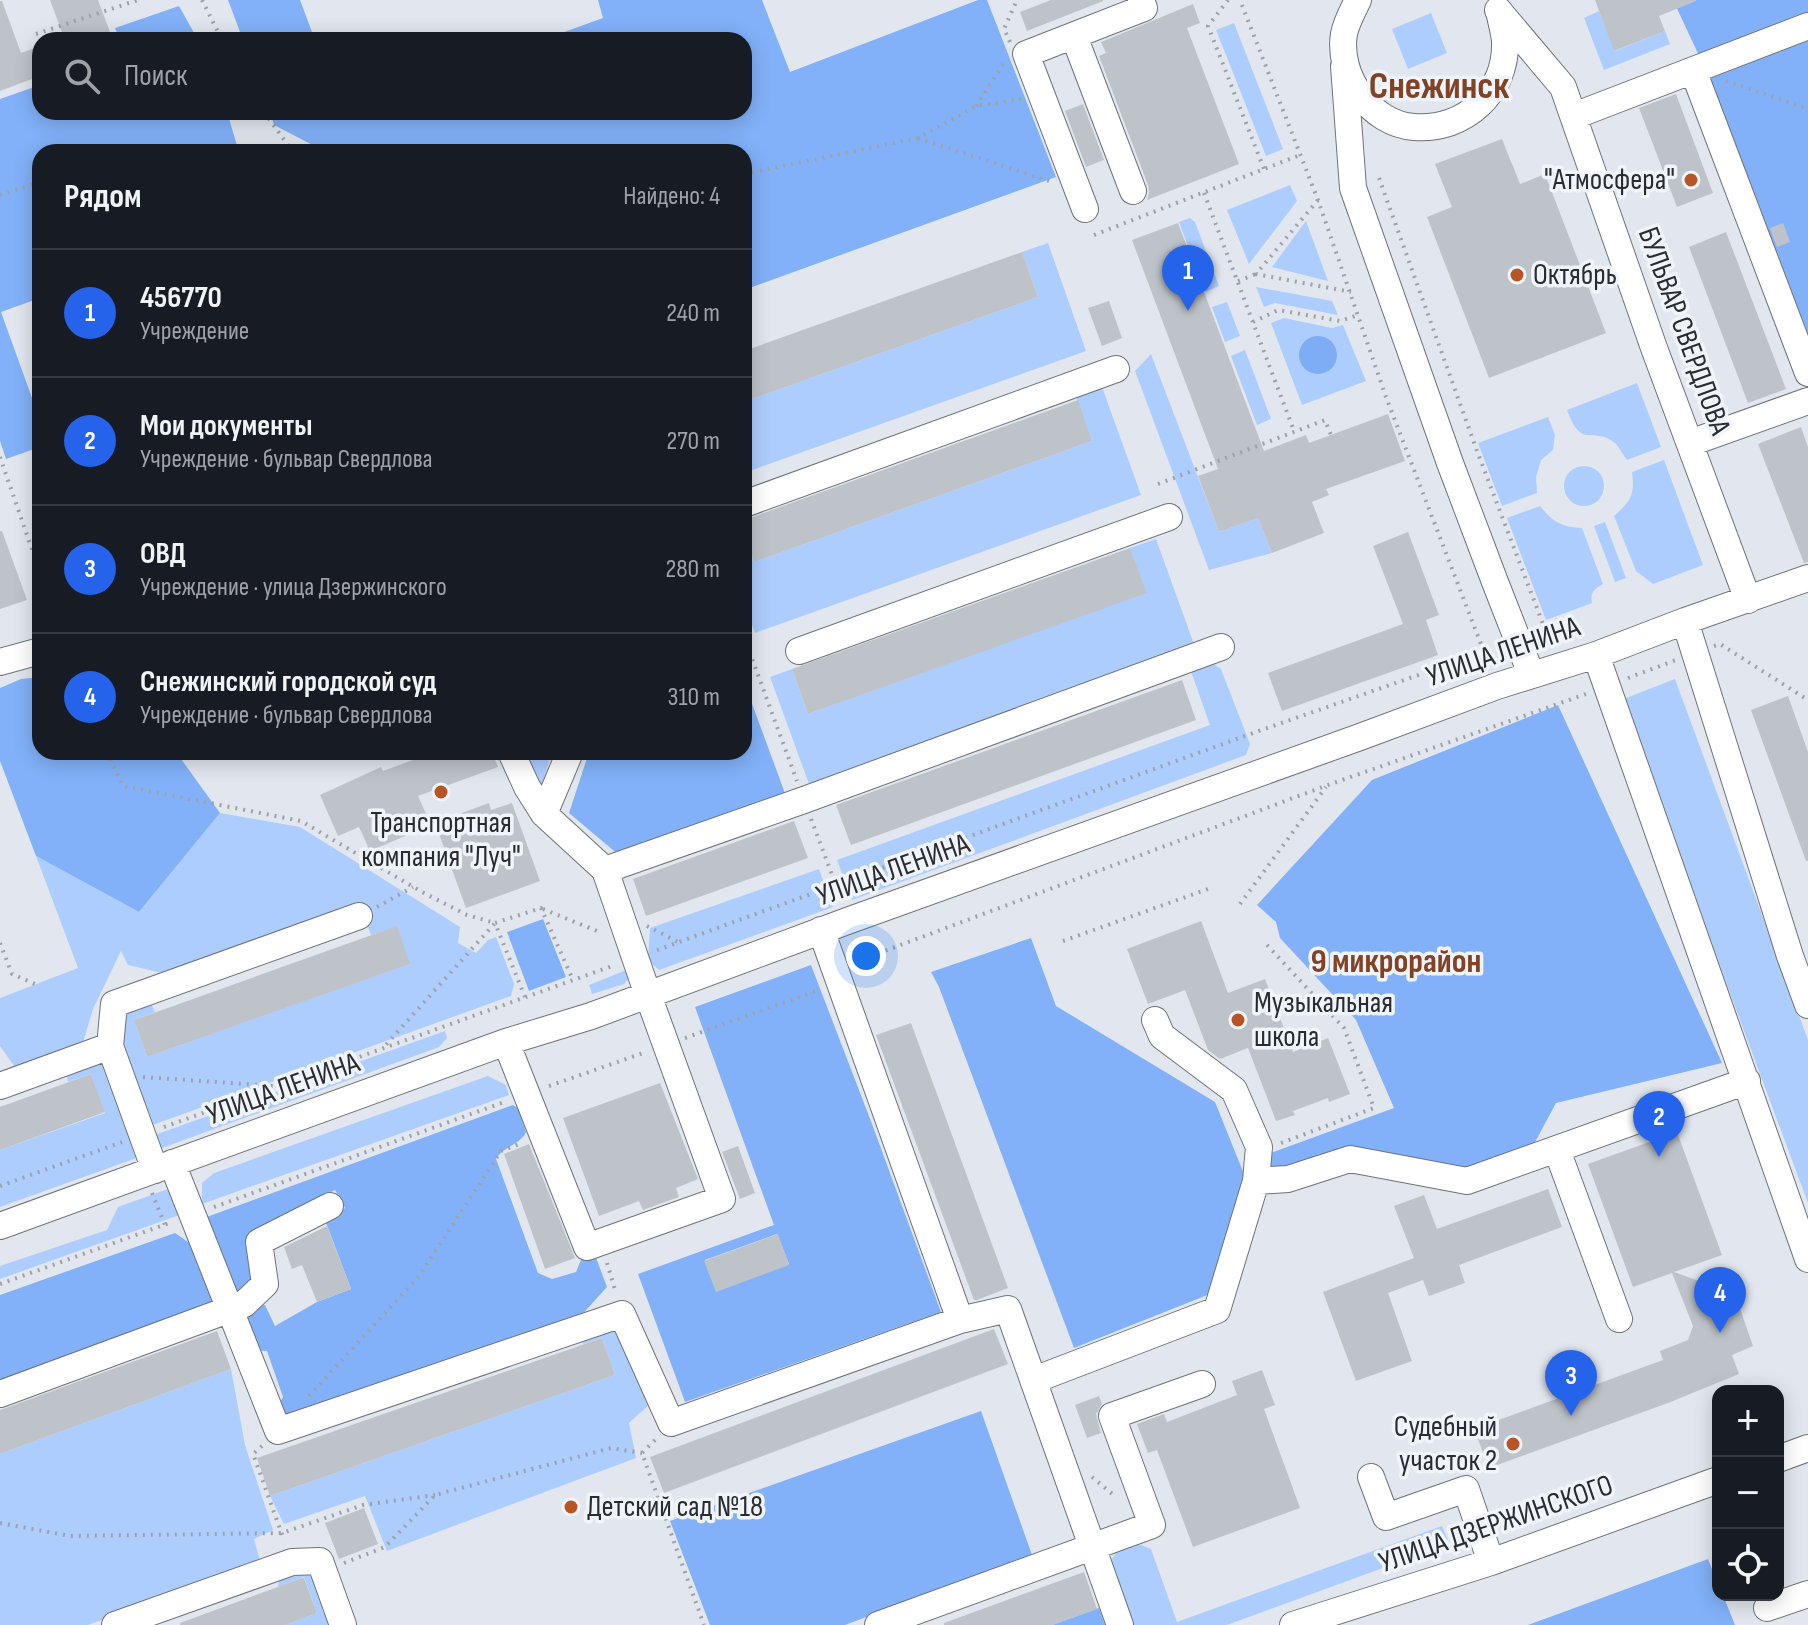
<!DOCTYPE html>
<html lang="ru">
<head>
<meta charset="utf-8">
<style>
	body { margin:0; font-family:"Sofia Sans Condensed",sans-serif; background:#20242c; color:#f1f3f6 }
	.controls { position:absolute; right:24px; bottom:24px; display:grid; overflow:hidden; border-radius:16px; box-shadow:0 4px 20px #0003 }
	.controls button { width:72px; height:72px; display:grid; place-items:center; padding:0; border:0; border-bottom:2px solid #363941; background:#171b24; color:#f1f3f6; font:40px sans-serif }
	.you { position:absolute; left:866px; top:956px; width:28px; height:28px; margin:-20px; border:6px solid #fff; border-radius:50%; background:#1a73e8; box-shadow:0 0 0 12px #1a73e833 }
	.badge { display:grid; place-items:center; width:52px; height:52px; border-radius:50%; background:#2563eb; color:#fff; font-size:26px; font-weight:700 }
	.pin { position:absolute; translate:-50% -66px; filter:drop-shadow(0 2px 4px #0008) }
	.pin::after { content:''; position:absolute; top:42px; width:28px; height:24px; background:inherit; clip-path:polygon(0 0,100% 0,50% 100%) }
	.list { margin:0; padding:0; list-style:none }
	h2 { display:flex; justify-content:space-between; align-items:center; height:104px; margin:0; padding:0 32px; font-size:34px }
	h2 small { font-size:26px; font-weight:400; color:#9ea1a6 }
	.list li { display:grid; grid-template-columns:52px 1fr auto; gap:24px; align-items:center; box-sizing:border-box; height:128px; padding:0 32px; border-top:2px solid #363941 }
	.list b { display:block; font-size:30px; white-space:nowrap }
	.list p { margin:0; font-size:26px; white-space:nowrap; color:#9ea1a6 }
	.list em { font-size:26px; font-style:normal; color:#9ea1a6 }
	.icon { flex:none; width:44px; height:44px; fill:none; stroke:currentColor; stroke-width:2; stroke-linecap:round; stroke-linejoin:round }
	.map { position:relative; flex:none; width:1808px; height:1625px; overflow:hidden }
	.search { position:absolute; background:#171b24; box-shadow:0 4px 20px #0003; left:32px; top:32px; width:720px; height:88px; display:flex; align-items:center; gap:20px; box-sizing:border-box; padding:0 28px; border-radius:24px; color:#9ea1a6; font-size:30px }
	.panel { position:absolute; background:#171b24; box-shadow:0 4px 20px #0003; left:32px; top:144px; width:720px; height:616px; border-radius:24px }
	.map>svg:first-child { display:block }
</style>
</head>
<body>
<div class="map">
<svg width="1808" height="1625" viewBox="0 0 1808 1625">
	<rect width="100%" height="100%" fill="#e2e7ef"/>
	<path fill="#adcdfe" d="M1599 11 1615 51 1665 31 1670 44 1604 70 1584 18Z
		M1431 13 1447 53 1408 69 1392 29Z
		M1234 23 1283 149 1266 156 1216 30Z
		M1290 185 1297 201 1249 264 1227 210Z
		M1190 218 1195 222 1219 286 1205 292 1179 222Z
		M1306 221 1328 281 1272 267Z
		M1048 243 1086 351 744 473V402L1038 297 1022 252Z
		M1256 287 1332 301 1338 315 1275 303 1264 307Z
		M1227 302 1240 336 1225 342 1212 307Z
		M1284 318 1332 328 1343 325 1366 381 1302 405 1271 323Z
		M1245 350 1271 419 1257 425 1231 356Z
		M1151 354 1219 532 1258 518 1272 553 1209 570 1135 371Z
		M1637 383 1661 447 1627 460C1624 456 1620 449 1616 444 1594 424 1582 452 1567 410Z
		M1102 387 1141 495 755 633 744 603V535L754 562 1092 441 1076 397Z
		M1548 417 1555 435 1553 450 1541 460 1536 477 1537 493 1502 506 1478 443Z
		M1664 460 1703 565 1653 584 1636 571 1614 516C1631 501 1635 495 1632 472Z
		M1564 486a20 20 0 1 1 40 0a20 20 0 1 1-40 0Z
		M1540 506C1553 522 1561 527 1582 528L1603 584C1594 589 1590 592 1592 603L1546 620 1507 518Z
		M1605 522 1626 578 1615 582 1594 526Z
		M1156 539 1195 647 809 784 770 677 792 669 808 714 1146 592 1130 548Z
		M1204 657 1221 669 1250 744 1246 755 852 900 837 860 1210 725 1188 663Z
		M1675 679 1808 1040V1203L1621 700Z
		M521 752H552L541 787Z
		M220 813 300 827 460 927 458 943 476 953 488 940 496 937 514 984 511 996 147 1127 116 1050 121 1010 149 999 155 1012 134 1020 147 1057 409 964 397 927 371 935 361 909 171 975 128 965 121 951 93 1009 81 1049 17 1070 0 1046V998L78 968 36 856 139 912Z
		M819 869 833 907 659 970 648 960 650 928Z
		M629 969 631 976 624 984 592 994 589 985Z
		M445 1031 447 1038 439 1047 162 1148 152 1144 149 1137Z
		M103 1059 142 1156 0 1207V1150L105 1113 91 1074 68 1082 67 1078 68 1072Z
		M488 1076 506 1085 509 1095 202 1204V1183L214 1173Z
		M168 1189 185 1213 0 1279V1266L107 1230 118 1207Z
		M622 1327 651 1403 629 1423 636 1458 387 1551 365 1496 284 1524 270 1496 615 1375 602 1338 583 1344 580 1334Z
		M231 1369 245 1445 273 1530 254 1539 261 1564 88 1625H0V1454Z
		M1442 1526 1448 1540 1443 1546 1227 1625H1133L1111 1561 1119 1547 1131 1541 1151 1549 1177 1622Z
		M300 1567 319 1575 337 1625H286L317 1613 304 1577 278 1587 280 1573Z"/>
	<path fill="#82b1f9" fill-rule="evenodd" d="M228 0H300L315 40H243Z
		M598 0H762L790 72 978 0H987L1056 177 744 290V152H326L274 125 270 112H744V40H542L603 18Z
		M1673 0H1808V20L1701 60Z
		M179 6 198 40H120L115 28Z
		M1808 38V349L1703 79Z
		M40 85V112H227L239 152H40V298L1 312 40 420V447L6 459 0 441V99Z
		M40 677V752H176L220 813 139 912 36 856 0 761V688L21 679Z
		M744 682 786 796 620 856 569 813 589 752H744Z
		M1558 705 1722 1063 1556 1103 1534 1144 1458 1173 1353 1151 1269 1176 1268 1154 1394 1108 1356 1020 1280 938 1276 922 1257 905 1372 780Z
		M543 919 566 977 529 991 507 932Z
		M1031 938 1056 1006 1215 1102 1246 1179 1215 1292 1074 1348 939 987 931 972Z
		M811 965 872 1124 941 1312 685 1402 638 1274 774 1225 695 1007ZM777 1234 789 1264 716 1291 705 1260Z
		M513 1105 518 1108 526 1132C520 1145 504 1146 496 1159L538 1273 552 1279 576 1272 581 1260 595 1255 607 1287 577 1320 287 1421 278 1406 283 1397 267 1351 252 1350 242 1325 251 1306 265 1305 275 1326 317 1302 351 1289 325 1220 345 1208 335 1190 255 1231 257 1282 237 1293 204 1218Z
		M175 1233 194 1246 216 1296 211 1306 0 1381V1295Z
		M981 1411 1032 1555 845 1625H710L670 1521Z
		M1708 1559 1718 1584V1595H1723L1735 1625H1528Z
		M1099 1608 1105 1625H1052Z"/>
	<path fill="#7fadf5" d="M1299 355a19 19 0 1 1 38 0a19 19 0 1 1-38 0Z"/>
	<path fill="#bec3ca" d="M50 0H98L113 40H65Z
		M1051 0H1103V1L1027 31 1020 12Z
		M1595 0H1696V1L1659 16 1665 31 1614 51Z
		M0 1H2L21 53 40 46V76L0 91Z
		M1193 4 1200 23 1187 28 1239 164 1147 200 1149 193 1148 185 1099 56 1106 53 1101 42Z
		M1676 94 1713 193 1677 207 1639 108Z
		M1083 104 1104 160 1086 167 1065 111Z
		M1502 139 1520 184 1545 174 1606 333 1489 378 1427 217 1452 207 1435 164Z
		M1178 223 1264 451 1306 435 1309 443 1388 414 1405 461 1326 489 1329 495 1312 502 1324 533 1272 553 1258 518 1219 532 1198 476 1218 469 1132 240Z
		M1783 223 1790 242 1777 247 1770 228Z
		M1726 232 1786 389 1748 403 1689 247Z
		M1022 252 1038 297 744 402V351Z
		M1109 301 1122 338 1102 346 1088 308Z
		M1078 400 1092 441 754 562 744 535V520Z
		M1801 427 1808 447V562L1804 563 1758 444Z
		M0 531H2L27 600 0 609Z
		M1408 532 1439 615 1426 620 1438 655 1282 711 1268 673 1403 624 1373 546Z
		M1130 548 1147 593 808 714 792 669Z
		M1182 680 1196 720 851 845 836 805Z
		M1788 696 1808 752V861H1806L1751 710Z
		M435 752H492L498 767 418 796 431 825 370 851 359 827 338 836 320 795 381 767 383 771Z
		M489 803 491 810 512 803 540 881 466 908 438 831 462 822 459 814Z
		M794 821 808 858 646 916 633 879Z
		M1201 921 1228 993 1265 979 1293 1052 1328 1038 1350 1094 1329 1102 1328 1098 1293 1111 1295 1115 1276 1121 1248 1048 1220 1059 1208 1050 1185 990 1148 1004 1127 949Z
		M397 926 410 964 147 1057 134 1020Z
		M911 1023 1008 1288 977 1300H974L876 1035Z
		M91 1074 105 1112 0 1150V1107Z
		M660 1083 698 1179 676 1188 679 1197 643 1210 639 1201 599 1216 563 1118Z
		M1677 1132 1722 1255 1674 1272 1735 1294 1753 1346 1732 1355 1739 1374 1668 1403 1489 1468 1474 1429 1663 1360 1660 1351 1688 1340 1693 1326 1672 1273 1633 1287 1588 1164Z
		M529 1144 575 1258 545 1269 504 1154Z
		M738 1146 755 1193 740 1199 722 1152Z
		M1548 1189 1562 1227 1459 1265 1465 1283 1429 1296 1423 1280 1388 1293 1412 1361 1356 1381 1323 1292 1414 1258 1394 1206 1424 1195 1437 1229Z
		M327 1226 351 1289 317 1302 302 1265 292 1269 284 1247Z
		M778 1234 789 1265 716 1292 704 1261Z
		M994 1329 1008 1364 664 1493 650 1457Z
		M217 1331 231 1369 0 1454V1410Z
		M602 1338 615 1375 270 1496 257 1458Z
		M1262 1370 1275 1405 1264 1409 1300 1508 1193 1547 1157 1450 1148 1453 1137 1424 1164 1414 1167 1422 1237 1395 1232 1381Z
		M1099 1396 1102 1404 1096 1414 1101 1433 1087 1438 1075 1405Z
		M364 1508 378 1544 339 1559 325 1523Z
		M1084 1572 1097 1609 1052 1625H944V1623Z
		M302 1578H304L317 1613 286 1625H180V1623Z"/>
	<g fill="none" stroke-linecap="round" stroke-linejoin="round">
		<defs>
			<path id="minor" d="M1358 0C1353 10 1346 23 1344 34 1337 76 1371 124 1414 127 1465 131 1507 92 1505 41 1504 31 1501 21 1499 11
				M1498 10 1563 87 1654 348 1748 600
				M1074 36 1133 191
				M1344 66 1353 188 1450 463 1495 582 1531 674
				M1693 70 1808 373
				M1574 116 1808 26
				M1085 209 1026 54 1144 8 1141 0
				M1690 443 1808 401
				M744 504 1116 369
				M1685 621 1790 956 1808 1005
				M799 651 1169 517
				M1596 655 1808 1259
				M0 662 40 651
				M544 814 570 752
				M605 870 804 800 1221 647
				M821 930 960 1320
				M506 1042 587 1247 722 1199 648 995 605 870 544 814 527 787 511 752
				M110 1046 155 1170
				M0 1086 110 1046 114 1004 359 916
				M1557 1150 1619 1319
				M172 1163 278 1431 622 1314 671 1423 960 1320 1008 1309 1120 1625
				M1256 1181 1288 1179 1350 1159 1467 1181 1747 1081
				M0 1226 506 1042 591 1016 850 920 1360 737 1497 686 1596 655 1685 621 1808 578
				M1034 1380 1217 1310 1256 1181 1259 1147 1234 1090 1162 1036 1155 1020
				M0 1394 244 1304 265 1284 259 1242 330 1206
				M1778 1459 1808 1448
				M1371 1477 1386 1517 1466 1489 1491 1562
				M1767 1608 1808 1594
				M115 1625 292 1562 320 1561 343 1625
				M878 1625 1152 1525 1112 1416 1202 1384
				M1293 1625 1491 1562 1718 1480"/>
		</defs>
		<use href="#minor" stroke="#6e7379" stroke-width="28"/>
		<path stroke="#9ea1a7" stroke-width="4" stroke-dasharray="2 6" stroke-linecap="butt" d="M202 0 222 40
			M1228 0 1208 26 1264 169
			M36 34 138 0
			M1010 42 1004 29 1017 0
			M1726 81 1808 109
			M976 106 1006 60
			M264 112 293 152
			M918 138 1049 181
			M744 174 918 138 976 106 1021 99
			M1379 178 1477 451 1551 645
			M1204 193 1294 431
			M0 195 40 182
			M1318 200 1256 274 1351 292
			M1094 235 1300 155
			M1238 281 1256 274
			M1253 322 1278 310 1340 321 1358 315
			M0 457 37 564 40 559
			M1158 484 1325 420 1331 435
			M744 637 797 781
			M1714 646 1720 644 1808 700
			M1628 678 1676 660
			M107 752 123 786 301 821 422 892 467 915 495 923 384 1047
			M811 819 842 901
			M1240 904 1326 787
			M377 907 413 887
			M543 909 602 933
			M647 926 678 942
			M1063 941 1208 889
			M0 943 12 974 35 984
			M1267 945 1344 1028 1374 1108 1281 1143
			M657 950 1253 733 1484 652 1386 397 1318 200 1240 0
			M863 959 1328 785 1586 694
			M856 966 863 959 856 939
			M525 997 495 923 541 908 573 980
			M685 1038 819 990
			M143 1077 274 1086
			M549 1086 646 1052
			M164 1127 615 965
			M0 1186 122 1142
			M152 1193 165 1225
			M214 1207 507 1101
			M607 1263 616 1293
			M0 1284 172 1222
			M309 1396 419 1276 501 1151 522 1143
			M655 1440 642 1453 704 1625
			M262 1446 253 1454 284 1540
			M1092 1477 1116 1497
			M0 1523 70 1536 282 1533 363 1505 435 1495
			M344 1563 385 1547 435 1495 611 1448 642 1453"/>
		<use href="#minor" stroke="#fff" stroke-width="26"/>
	</g>
	<g fill="#b95424" stroke="#f0f5fc" stroke-width="3">
		<circle cx="1691" cy="180" r="8"/>
		<circle cx="1517" cy="275" r="8"/>
		<circle cx="441" cy="792" r="8"/>
		<circle cx="1238" cy="1020" r="8"/>
		<circle cx="1513" cy="1444" r="8"/>
		<circle cx="571" cy="1507" r="8"/>
	</g>
	<g text-anchor="middle" dominant-baseline="central" stroke-width="7" stroke-linejoin="round" paint-order="stroke">
		<g font-size="30" fill="#2b2c2f" stroke="#f0f5fc" text-anchor="start">
			<text x="1675" y="180" text-anchor="end">"Атмосфера"</text>
			<text x="1533" y="275">Октябрь</text>
			<text x="441" y="823" text-anchor="middle">Транспортная<tspan x="441" dy="34">компания "Луч"</tspan></text>
			<text x="1254" y="1003">Музыкальная<tspan x="1254" dy="34">школа</tspan></text>
			<text x="1497" y="1427" text-anchor="end">Судебный<tspan x="1497" dy="34">участок 2</tspan></text>
			<text x="587" y="1507">Детский сад №18</text>
		</g>
		<g font-size="30" fill="#2b2c2f" stroke="#f0f5fc">
			<text transform="translate(1684 331) rotate(70)">БУЛЬВАР СВЕРДЛОВА</text>
			<text transform="translate(1503 652) rotate(-19)">УЛИЦА ЛЕНИНА</text>
			<text transform="translate(893 870) rotate(-20)">УЛИЦА ЛЕНИНА</text>
			<text transform="translate(283 1089) rotate(-20)">УЛИЦА ЛЕНИНА</text>
			<text transform="translate(1496 1524) rotate(-19)">УЛИЦА ДЗЕРЖИНСКОГО</text>
		</g>
		<g font-size="34" font-weight="bold" fill="#834224" stroke="#f0f5fc">
			<text x="1396" y="961">9 микрорайон</text>
		</g>
		<g font-size="38" font-weight="bold" fill="#834224" stroke="#f0f5fc">
			<text x="1439" y="86">Снежинск</text>
		</g>
	</g>
</svg>
<div class="controls">
<button>+</button>
<button>−</button>
<button><svg class="icon" aria-label="locate" viewBox="0 0 24 24"><circle cx="12" cy="12" r="6"/><path d="M12 2v4M12 18v4M2 12h4M18 12h4"/></svg></button>
</div>
<div class="you"></div>
<div class="pin badge" style="left:1188px;top:311px">1</div>
<div class="pin badge" style="left:1659px;top:1157px">2</div>
<div class="pin badge" style="left:1571px;top:1416px">3</div>
<div class="pin badge" style="left:1720px;top:1333px">4</div>
<div class="search"><svg class="icon" aria-label="search" viewBox="0 0 24 24"><circle cx="10" cy="10" r="6"/><path d="M15 15l6 6"/></svg>Поиск</div>
<section class="panel">
<h2>Рядом<small>Найдено: 4</small></h2>
<ul class="list">
<li><span class="badge">1</span><div><b>456770</b><p>Учреждение</p></div><em>240 m</em></li>
<li><span class="badge">2</span><div><b>Мои документы</b><p>Учреждение · бульвар Свердлова</p></div><em>270 m</em></li>
<li><span class="badge">3</span><div><b>ОВД</b><p>Учреждение · улица Дзержинского</p></div><em>280 m</em></li>
<li><span class="badge">4</span><div><b>Снежинский городской суд</b><p>Учреждение · бульвар Свердлова</p></div><em>310 m</em></li>
</ul>
</section>
</div>
</body>
</html>
